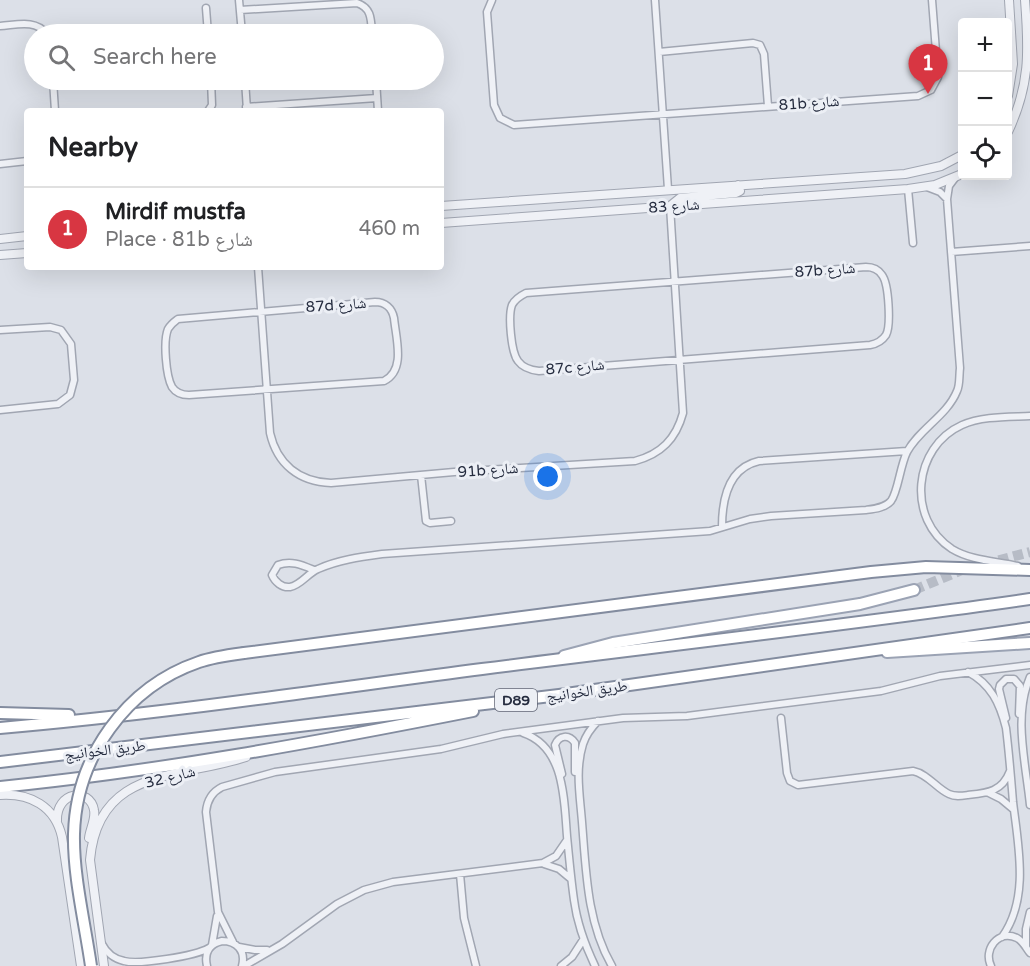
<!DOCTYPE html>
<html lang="en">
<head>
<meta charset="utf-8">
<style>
	body { margin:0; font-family:"Varela Round","Noto Naskh Arabic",sans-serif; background:#f2f2f2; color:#202124 }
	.controls { position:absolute; right:18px; top:18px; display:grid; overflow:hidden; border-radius:6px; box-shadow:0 6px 24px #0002 }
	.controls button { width:54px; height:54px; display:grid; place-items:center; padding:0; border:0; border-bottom:2px solid #e0e0e0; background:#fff; color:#202124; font:30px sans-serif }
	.you { position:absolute; left:548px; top:477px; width:21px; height:21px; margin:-15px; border:4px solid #fff; border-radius:50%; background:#1a73e8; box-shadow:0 0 0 9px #1a73e833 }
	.badge { display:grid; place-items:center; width:39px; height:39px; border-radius:50%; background:#d83642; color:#fff; font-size:20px; font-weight:700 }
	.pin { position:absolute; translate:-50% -50px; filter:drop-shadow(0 2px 3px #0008) }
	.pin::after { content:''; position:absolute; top:32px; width:21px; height:18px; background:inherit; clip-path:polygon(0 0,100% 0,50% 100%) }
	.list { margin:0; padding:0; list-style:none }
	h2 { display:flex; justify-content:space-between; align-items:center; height:78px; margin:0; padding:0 24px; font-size:26px }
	h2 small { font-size:20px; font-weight:400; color:#757577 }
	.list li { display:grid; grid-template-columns:39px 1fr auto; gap:18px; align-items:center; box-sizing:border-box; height:84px; padding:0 24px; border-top:2px solid #e0e0e0 }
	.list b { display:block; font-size:22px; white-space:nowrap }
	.list p { margin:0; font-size:20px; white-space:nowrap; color:#757577 }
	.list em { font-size:20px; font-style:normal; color:#757577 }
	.icon { flex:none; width:33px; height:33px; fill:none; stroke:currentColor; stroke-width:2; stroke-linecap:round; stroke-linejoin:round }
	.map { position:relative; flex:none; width:1030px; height:966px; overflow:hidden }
	.search { position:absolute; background:#fff; box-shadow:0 6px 24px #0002; left:24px; top:24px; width:420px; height:66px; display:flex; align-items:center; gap:15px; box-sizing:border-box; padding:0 21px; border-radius:33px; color:#757577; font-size:22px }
	.panel { position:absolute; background:#fff; box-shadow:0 6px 24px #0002; left:24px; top:108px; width:420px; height:162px; border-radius:6px }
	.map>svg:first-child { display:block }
</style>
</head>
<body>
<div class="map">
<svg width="1030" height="966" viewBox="0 0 1030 966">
	<rect width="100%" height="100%" fill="#dce0e8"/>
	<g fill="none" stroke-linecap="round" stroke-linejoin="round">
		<path stroke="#b7bcc6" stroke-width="10" stroke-dasharray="10 5" stroke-linecap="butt" d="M914 590 962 570 1030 552"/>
		<defs>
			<path id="minor" d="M239 0 242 34
				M492 0 487 12 494 105 500 118 514 125 918 96 931 90 938 77 932 0
				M655 0 668 189
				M206 8 208 34
				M240 10 357 3C372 8 371 20 372 34
				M0 26C17 25 35 19 47 34
				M144 34 169 33
				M659 52 753 43 760 45 764 54 768 106
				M53 80 55 111
				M245 80 247 110
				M376 80 378 111
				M246 107 377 98
				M208 111 212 105 211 80
				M0 164 27 161
				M927 187 940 192 947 199
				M908 189 913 243
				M951 252 1030 246
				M258 267 270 433C277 464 299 482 331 483L454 472 635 461C661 454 676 439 683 413L670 206
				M866 267C873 267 878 269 882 275 889 284 891 326 886 335 882 341 876 344 870 345L539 371C530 370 523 368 518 361 511 352 508 316 512 305 515 299 520 296 526 293Z
				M375 302C385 302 392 308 394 318 396 339 406 370 384 381L189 395C182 395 176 393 172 387 166 376 163 341 168 329 171 324 174 322 178 319Z
				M0 330 50 327 61 330 71 344 74 380 70 395 58 404 0 410
				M421 475 426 521 430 523 451 521
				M722 527C722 499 728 468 759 461L907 451
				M1018 566C996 561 972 561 952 549 906 519 913 447 962 425 982 416 1008 417 1030 416
				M314 570C302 565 291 560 278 565L272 575C275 582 282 588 290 587 301 585 308 573 318 569 338 560 360 557 382 554L710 531 750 519 771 516 866 510C874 509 885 508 891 501 898 492 900 466 907 452 919 429 947 416 957 391 960 385 959 376 960 368L947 199 949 186 955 178
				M968 672C991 684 1000 704 1006 728 1009 752 1011 777 1013 802 1018 845 1030 898 1002 937
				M1030 677C1013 716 1026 764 1030 805
				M781 718 787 773 790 781 798 785 913 771C928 774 936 788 949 794 955 797 961 796 968 795 987 793 1002 792 1010 771
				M1006 718 999 689 1000 685 1006 679H1014L1020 686 1019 714
				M598 721C591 728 586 735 583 744 575 770 580 796 582 822 586 871 587 923 612 966
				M523 733C565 747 564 800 567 836 569 857 571 879 574 900 577 923 585 945 595 966
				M562 774 555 745C559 735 569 734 575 743V772
				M989 793 1001 799 1013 809
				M544 864 559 869 571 879
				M460 874 464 918 476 966
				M233 942 218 912 206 812C207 800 212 792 222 787L275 772 441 749 503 734 623 718 687 716 881 691 940 676 1030 665
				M102 944C106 952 114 959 124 961 139 965 195 956 209 948
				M212 945 217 916
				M239 947 255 950H267
				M1026 947V929L1030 912
				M207 966C204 953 209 944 222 941 237 941 246 951 242 966
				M244 966 282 944 337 904 364 890 393 882 543 863 556 856 567 840
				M561 966 572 957 583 940
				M991 966C983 950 998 929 1017 938 1023 941 1026 948 1030 953"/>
			<path id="tertiary" d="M1008 96 1013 64 1009 0
				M1008 132C1030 85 1029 52 1025 0
				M441 206 905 174 941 166 962 155
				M670 206 680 198 736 193 740 191 738 185
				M441 223 908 189 935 185 962 174
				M0 239 27 236
				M0 255 27 253
				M0 795C30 793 55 806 62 837L81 966
				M57 821C56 791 90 787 94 810 96 819 90 829 89 838
				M104 966 90 860C98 767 179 779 246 757"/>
			<path id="primary" d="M887 652 1030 643
				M564 656 613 643 860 604 914 590"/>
			<path id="trunk" d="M244 653 871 572 926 567 1030 570
				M0 713 69 715
				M0 728C161 714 321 690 482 669 664 646 847 625 1030 599
				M0 762 559 695 1030 628
				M0 787C160 771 316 742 473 711"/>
		</defs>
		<use href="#minor" stroke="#a1a6b2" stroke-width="9"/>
		<use href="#tertiary" stroke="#a1a6b2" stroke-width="10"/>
		<use href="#primary" stroke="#9ba3b4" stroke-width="14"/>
		<use href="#trunk" stroke="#838c9f" stroke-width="14"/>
		<use href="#minor" stroke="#eff1f6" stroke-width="6"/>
		<use href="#tertiary" stroke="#eff1f6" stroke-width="8"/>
		<use href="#primary" stroke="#fff" stroke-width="10"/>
		<use href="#trunk" stroke="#fff" stroke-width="10"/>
		<defs>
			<path id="trunk-bridge" d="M91 966C85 924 73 875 74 834 76 757 126 687 199 662 213 657 229 655 244 653"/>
		</defs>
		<use href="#trunk-bridge" stroke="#838c9f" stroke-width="14" stroke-linecap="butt"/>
		<use href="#trunk-bridge" stroke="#fff" stroke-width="10"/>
	</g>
	<g text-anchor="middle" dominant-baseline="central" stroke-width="6" stroke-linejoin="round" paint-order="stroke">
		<rect fill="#eceff5" stroke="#616676" stroke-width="1.5" x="495" y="689" width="42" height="22" rx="4.5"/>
		<g font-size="14" font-weight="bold" fill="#252c3f">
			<text x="516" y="700">D89</text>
		</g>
		<g font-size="15" fill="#252c3f" stroke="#eceff5">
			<text transform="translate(809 103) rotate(-4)">81b شارع</text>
			<text transform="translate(674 206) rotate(-4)">شارع 83</text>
			<text transform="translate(825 270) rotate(-4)">87b شارع</text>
			<text transform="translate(336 305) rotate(-4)">87d شارع</text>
			<text transform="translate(575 367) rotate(-5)">87c شارع</text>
			<text transform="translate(488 470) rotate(-4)">91b شارع</text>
			<text transform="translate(587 691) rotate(-8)">طريق الخوانيج</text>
			<text transform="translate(105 750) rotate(-7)">طريق الخوانيج</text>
			<text transform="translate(170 777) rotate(-14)">شارع 32</text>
		</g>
	</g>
</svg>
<div class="controls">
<button>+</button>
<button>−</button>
<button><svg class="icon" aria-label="locate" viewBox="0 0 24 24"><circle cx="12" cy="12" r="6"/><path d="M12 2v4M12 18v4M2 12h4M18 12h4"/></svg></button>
</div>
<div class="you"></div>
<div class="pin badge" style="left:928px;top:94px">1</div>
<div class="search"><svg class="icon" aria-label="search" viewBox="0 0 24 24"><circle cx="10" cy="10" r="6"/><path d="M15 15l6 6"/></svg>Search here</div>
<section class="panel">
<h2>Nearby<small></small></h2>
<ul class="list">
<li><span class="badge">1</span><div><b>Mirdif mustfa</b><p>Place · 81b شارع</p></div><em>460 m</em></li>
</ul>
</section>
</div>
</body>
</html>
